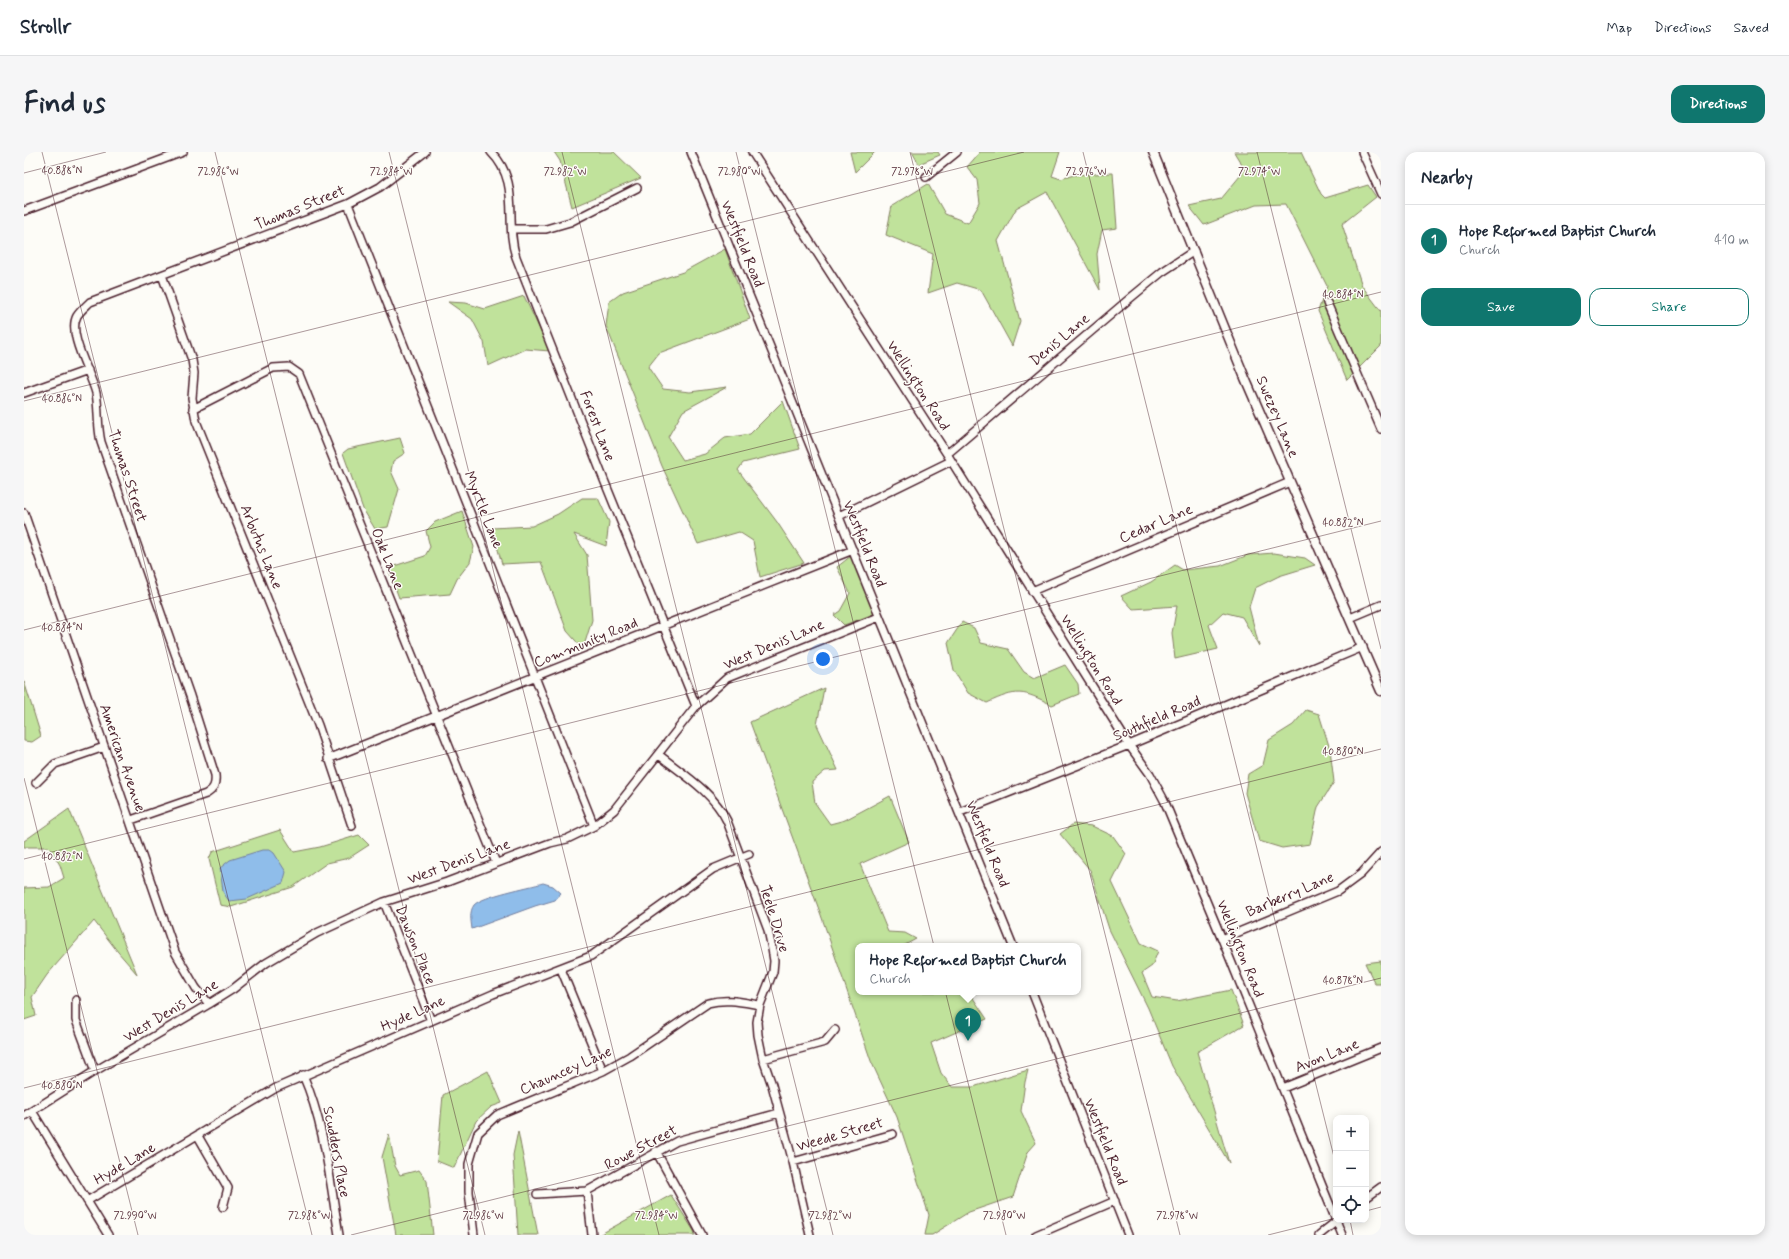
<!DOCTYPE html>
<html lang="en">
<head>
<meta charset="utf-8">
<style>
	body { margin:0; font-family:Mynerve,sans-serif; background:#f6f6f7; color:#1f2937 }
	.controls { position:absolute; right:12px; bottom:12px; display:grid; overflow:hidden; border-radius:8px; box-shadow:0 2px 10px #0003 }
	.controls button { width:36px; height:36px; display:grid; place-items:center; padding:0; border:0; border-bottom:1px solid #e0e1e3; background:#fff; color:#1f2937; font:20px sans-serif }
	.you { position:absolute; left:799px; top:507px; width:14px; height:14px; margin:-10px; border:3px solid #fff; border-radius:50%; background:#1a73e8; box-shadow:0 0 0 6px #1a73e833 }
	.badge { display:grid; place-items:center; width:26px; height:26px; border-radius:50%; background:#0f766e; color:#fff; font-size:13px; font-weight:700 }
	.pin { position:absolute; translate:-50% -33px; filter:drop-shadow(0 1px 2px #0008) }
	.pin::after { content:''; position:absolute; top:21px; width:14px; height:12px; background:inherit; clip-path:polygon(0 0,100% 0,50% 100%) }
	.popup { position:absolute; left:831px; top:791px; width:226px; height:52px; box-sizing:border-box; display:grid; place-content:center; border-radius:8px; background:#fff; filter:drop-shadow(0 1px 3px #0005); font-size:13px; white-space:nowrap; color:#747a83 }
	.popup b { font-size:15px; color:#1f2937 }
	.popup::after { content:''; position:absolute; left:50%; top:100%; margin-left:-8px; border:8px solid transparent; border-top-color:#fff }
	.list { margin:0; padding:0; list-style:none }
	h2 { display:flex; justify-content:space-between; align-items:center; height:52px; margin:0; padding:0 16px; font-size:17px }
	h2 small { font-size:13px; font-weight:400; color:#747a83 }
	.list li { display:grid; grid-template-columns:26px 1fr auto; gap:12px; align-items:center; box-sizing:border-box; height:72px; padding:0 16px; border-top:1px solid #e0e1e3 }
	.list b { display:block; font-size:15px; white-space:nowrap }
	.list p { margin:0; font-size:13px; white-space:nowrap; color:#747a83 }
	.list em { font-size:13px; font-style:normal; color:#747a83 }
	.actions { display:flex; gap:8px; padding:12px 16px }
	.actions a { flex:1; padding:9px 0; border:1px solid #0f766e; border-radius:12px; text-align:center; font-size:14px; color:#0f766e }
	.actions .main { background:#0f766e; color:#fff }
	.icon { flex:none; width:22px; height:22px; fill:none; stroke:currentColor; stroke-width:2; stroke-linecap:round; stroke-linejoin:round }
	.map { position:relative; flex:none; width:1357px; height:1083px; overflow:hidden; border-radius:12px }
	header { display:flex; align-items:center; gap:24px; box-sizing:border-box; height:56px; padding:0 20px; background:#fff; border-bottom:1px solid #e0e1e3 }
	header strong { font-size:19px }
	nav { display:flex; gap:22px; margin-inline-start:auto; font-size:14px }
	.intro { display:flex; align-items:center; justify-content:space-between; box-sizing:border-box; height:96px; padding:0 24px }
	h1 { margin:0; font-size:28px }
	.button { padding:10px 18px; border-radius:12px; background:#0f766e; color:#fff; font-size:14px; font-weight:700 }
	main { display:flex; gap:24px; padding:0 24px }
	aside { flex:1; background:#fff; border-radius:12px; box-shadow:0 2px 10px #0003 }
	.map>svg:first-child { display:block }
</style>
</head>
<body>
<header>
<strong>Strollr</strong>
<nav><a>Map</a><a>Directions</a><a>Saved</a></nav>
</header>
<div class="intro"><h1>Find us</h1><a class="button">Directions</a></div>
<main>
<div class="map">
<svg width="1357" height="1083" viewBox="0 0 1357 1083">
	<rect width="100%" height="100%" fill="#fdfcf7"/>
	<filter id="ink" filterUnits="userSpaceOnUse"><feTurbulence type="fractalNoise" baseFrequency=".025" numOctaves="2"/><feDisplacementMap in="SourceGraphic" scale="8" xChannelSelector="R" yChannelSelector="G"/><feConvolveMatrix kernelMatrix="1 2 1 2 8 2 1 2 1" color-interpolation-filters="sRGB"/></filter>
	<g filter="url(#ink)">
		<path fill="#c0e29b" stroke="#858063" d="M530 0H590L617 26 548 55 536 9Z
			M826 0H851L831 20Z
			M888 0H914L916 3 895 12Z
			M956 0H1036L1028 24 1037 27 1050 23 1089 21 1093 76 1078 78 1073 102 1076 138 1023 40 992 57 974 89 996 169 988 194 957 138 933 131 904 141 909 102 862 83 868 54 904 32 921 62 944 71 956 51 953 28 943 15Z
			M1210 0H1277L1297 42 1301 46 1344 33 1352 45 1318 72 1338 134 1357 159V194L1323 228 1294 159 1303 134 1262 52 1232 53 1180 73 1165 54 1197 47 1221 18Z
			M701 97 726 167 635 201 624 215 639 237 666 240 703 235 659 259 644 285 659 308 681 302 701 286 726 282 759 249 776 297 719 311 714 318 753 370 780 411 736 425 729 389 715 380 674 392 638 314 582 174 585 150 599 140 659 120Z
			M500 144 526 199 501 197 464 214 460 190 448 167 424 150 442 151 461 157Z
			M376 286 381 301 369 309 367 319 375 337 364 375 351 377 339 357 319 301 324 297Z
			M558 346H574L585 370 582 394 550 382 563 403 565 428 568 468 559 497 543 479 517 410 478 412 468 376 508 374 534 362Z
			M438 359 450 395 446 410 433 427 426 442 375 446 364 416 401 404 406 395 402 379 411 370Z
			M1250 401 1281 406 1291 413 1255 424 1231 436 1225 455 1235 494 1218 465 1199 460 1185 473 1194 497 1151 507 1148 481 1153 454 1109 457 1097 444 1127 430 1151 413 1159 418 1196 414 1224 403Z
			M827 404 850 462 820 473 810 463 816 459 826 441 813 415Z
			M938 470 950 476 957 491 984 497 1000 520 1010 526 1041 513 1054 532 1055 542 1028 553C999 538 993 537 963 551L944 541 930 518 924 491Z
			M0 529 17 584 8 590 0 589Z
			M800 536 793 573 814 618 801 619 788 630 791 651 806 672 821 668 866 644 885 690 836 712 864 780 881 781 892 787 879 794H834V840H945L963 867 907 891 917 921 928 935H949L1004 918 1001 930 997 959 1012 991 1004 1000 989 1045 945 1060 908 1083H901L905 1063 873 965 847 909 797 763 726 570Z
			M1282 558 1295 562 1306 597 1310 630 1294 655 1286 692 1258 696 1235 689 1221 641 1224 622 1239 613 1245 588 1269 573Z
			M45 657 113 822 94 800 70 769 23 823 8 845 12 864 0 868V736L25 735 40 726 36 713 25 695H0V689Z
			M1049 672 1068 674 1089 684 1102 702 1088 730 1117 791 1134 799 1128 814 1118 821 1128 845 1153 849 1207 838 1220 873 1173 900 1205 1011 1148 914 1124 856 1085 777 1066 718 1036 682Z
			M256 678 270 700 296 695 335 683 345 693 325 706 303 711 269 735 207 755 196 753 185 707 188 700Z
			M1357 809V832H1351L1341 811Z
			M464 919 478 951 467 955 452 969 430 1016 413 1009 419 943Z
			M494 979 514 1083H494L489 1003Z
			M365 982 371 1014 376 1023 395 1018 403 1029 409 1083H372L358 1005Z
			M647 1043 670 1079 671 1083H575Z"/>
		<path fill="#8fbdea" stroke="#737e9e" d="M238 698H246L250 701 262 720 259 731 223 747 205 749 199 740 196 716 206 708Z
			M519 731 529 734 537 741 531 748 511 754 448 777C447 769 445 760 450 753 458 744 506 735 519 731Z"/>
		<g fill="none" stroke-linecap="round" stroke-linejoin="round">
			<defs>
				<path id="minor" d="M467 0C498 31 480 69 492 105L580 328 672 554
					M667 0 989 794
					M728 0 923 302 1105 593 1126 622 1140 648 1198 787 1312 1068
					M1338 0 1357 42
					M902 25 933 0
					M324 52 570 674
					M0 59 159 0
					M489 77H522L546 70 613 36
					M138 123 168 208 170 221 168 246 172 269 294 573 328 674
					M1303 151 1357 277
					M0 241 64 218
					M169 257 249 216 265 215 275 222 472 711
					M923 302 1104 148 1138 120 1170 99
					M0 361 151 800 172 836 185 852
					M815 364 927 309
					M1008 439 1266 330
					M1326 466 1357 453
					M635 603C659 622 689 640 703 669L744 778 748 797 750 809 749 820 736 853 733 870 734 883 739 907 748 933 769 1010 786 1083
					M304 607 829 398
					M12 631 31 612 80 595
					M936 660 1105 593 1339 495
					M107 668 182 642C190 637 192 633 191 623L166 544 77 290C73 273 75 257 72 241 67 221 43 182 53 164 56 159 62 154 66 150L324 52 356 35 401 0
					M360 750 407 869
					M1198 787 1314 739 1337 722 1357 700
					M537 817 579 919
					M1008 840 1104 1083
					M52 848V868L71 919
					M739 907 801 890 811 878
					M279 923C301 973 306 1030 315 1083
					M1259 936 1357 896
					M8 959 84 1083
					M0 964 71 919 185 852 209 837 242 811 293 781 360 750 423 730 526 691 543 687 570 674 590 658 672 554 703 526 855 465
					M174 984 204 1036 199 1055
					M632 999 678 1083
					M769 1010 869 982
					M563 1039 568 1083
					M513 1042 563 1039 653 989 755 961
					M1342 1046 1357 1035
					M63 1049 252 936 469 842 567 804 689 717 725 702
					M1312 1068 1318 1083
					M450 1083 445 1040V1012L454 981 473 963 579 919 606 904 684 851C702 846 718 850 736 853
					M1012 1083 1091 1049
					M1295 1083 1314 1068"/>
				<path id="tertiary" d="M1129 0 1221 226 1357 539"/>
			</defs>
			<use href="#minor" stroke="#4a1f2b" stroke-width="10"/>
			<use href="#tertiary" stroke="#4a1f2b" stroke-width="11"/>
			<use href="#minor" stroke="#fdfcf7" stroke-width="7"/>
			<use href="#tertiary" stroke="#fdfcf7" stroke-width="8"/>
		</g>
	</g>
	<path fill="none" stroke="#4a1f2b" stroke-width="1" stroke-opacity="0.45" d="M18 0 288 1083M191 0 461 1083M365 0 635 1083M538 0 809 1083M712 0 982 1083M886 0 1156 1083M1059 0 1312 1013M1233 0 1357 497M0 21 82 0M0 249 1000 0M0 478 1357 140M0 626 114 1083M0 707 1357 369M0 936 1357 597M1342 1059 1357 1055M1326 1068 1329 1083M327 1083 1357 826M1244 1083 1312 1066"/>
	<g text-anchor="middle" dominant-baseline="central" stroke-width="3" stroke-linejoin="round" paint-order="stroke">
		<g font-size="15" fill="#4a1f2b" stroke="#fdfcf7">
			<text transform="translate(276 56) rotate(-22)">Thomas Street</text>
			<text transform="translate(718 92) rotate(68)">Westfield Road</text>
			<text transform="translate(1036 188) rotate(-40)">Denis Lane</text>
			<text transform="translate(894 234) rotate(57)">Wellington Road</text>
			<text transform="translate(1253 265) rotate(67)">Swezey Lane</text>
			<text transform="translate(573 274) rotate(69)">Forest Lane</text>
			<text transform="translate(103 324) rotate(72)">Thomas Street</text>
			<text transform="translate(459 358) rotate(68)">Myrtle Lane</text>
			<text transform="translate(1132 372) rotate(-23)">Cedar Lane</text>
			<text transform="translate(840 392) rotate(68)">Westfield Road</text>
			<text transform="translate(237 395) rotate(68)">Arbutus Lane</text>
			<text transform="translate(363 407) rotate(68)">Oak Lane</text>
			<text transform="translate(562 491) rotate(-22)">Community Road</text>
			<text transform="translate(750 493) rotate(-23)">West Denis Lane</text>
			<text transform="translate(1067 508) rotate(58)">Wellington Road</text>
			<text transform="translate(1133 567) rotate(-23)">Southfield Road</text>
			<text transform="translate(98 606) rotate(71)">American Avenue</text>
			<text transform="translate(963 692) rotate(68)">Westfield Road</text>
			<text transform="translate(435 710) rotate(-20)">West Denis Lane</text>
			<text transform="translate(1266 743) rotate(-23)">Barberry Lane</text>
			<text transform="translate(750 767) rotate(73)">Teele Drive</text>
			<text transform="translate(391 793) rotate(68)">Dawson Place</text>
			<text transform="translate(1216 797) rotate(68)">Wellington Road</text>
			<text transform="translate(147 859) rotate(-31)">West Denis Lane</text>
			<text transform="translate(389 862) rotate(-24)">Hyde Lane</text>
			<text transform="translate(1303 904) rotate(-22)">Avon Lane</text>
			<text transform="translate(542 919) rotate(-24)">Chauncey Lane</text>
			<text transform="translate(816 983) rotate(-16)">Weede Street</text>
			<text transform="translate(1081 990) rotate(68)">Westfield Road</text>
			<text transform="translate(617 996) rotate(-28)">Rowe Street</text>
			<text transform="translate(312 1000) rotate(79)">Scudders Place</text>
			<text transform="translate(101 1012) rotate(-31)">Hyde Lane</text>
		</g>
	</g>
	<g font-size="10" text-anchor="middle" fill="#4a1f2b" stroke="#fdfcf7" stroke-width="3" stroke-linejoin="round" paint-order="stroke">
		<text x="38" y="22">40.888°N</text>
		<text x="194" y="23">72.986°W</text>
		<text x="367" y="23">72.984°W</text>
		<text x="541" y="23">72.982°W</text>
		<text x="715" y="23">72.980°W</text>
		<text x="888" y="23">72.978°W</text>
		<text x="1062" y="23">72.976°W</text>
		<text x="1235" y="23">72.974°W</text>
		<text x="1319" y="146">40.884°N</text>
		<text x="38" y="250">40.886°N</text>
		<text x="1319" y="374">40.882°N</text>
		<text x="38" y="479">40.884°N</text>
		<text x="1319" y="603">40.880°N</text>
		<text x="38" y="708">40.882°N</text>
		<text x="1319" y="832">40.878°N</text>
		<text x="38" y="937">40.880°N</text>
		<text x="111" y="1067">72.990°W</text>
		<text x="285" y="1067">72.988°W</text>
		<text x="459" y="1067">72.986°W</text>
		<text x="632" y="1067">72.984°W</text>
		<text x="806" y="1067">72.982°W</text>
		<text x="980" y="1067">72.980°W</text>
		<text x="1153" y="1067">72.978°W</text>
	</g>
</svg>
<div class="controls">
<button>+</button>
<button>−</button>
<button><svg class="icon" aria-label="locate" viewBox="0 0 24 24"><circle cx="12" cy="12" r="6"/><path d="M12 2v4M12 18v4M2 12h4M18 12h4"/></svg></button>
</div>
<div class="you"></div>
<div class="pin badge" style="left:944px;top:889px">1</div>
<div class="popup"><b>Hope Reformed Baptist Church</b>Church</div>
</div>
<aside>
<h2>Nearby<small></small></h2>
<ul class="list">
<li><span class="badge">1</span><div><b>Hope Reformed Baptist Church</b><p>Church</p></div><em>410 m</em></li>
</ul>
<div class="actions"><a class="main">Save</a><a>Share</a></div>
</aside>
</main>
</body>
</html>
